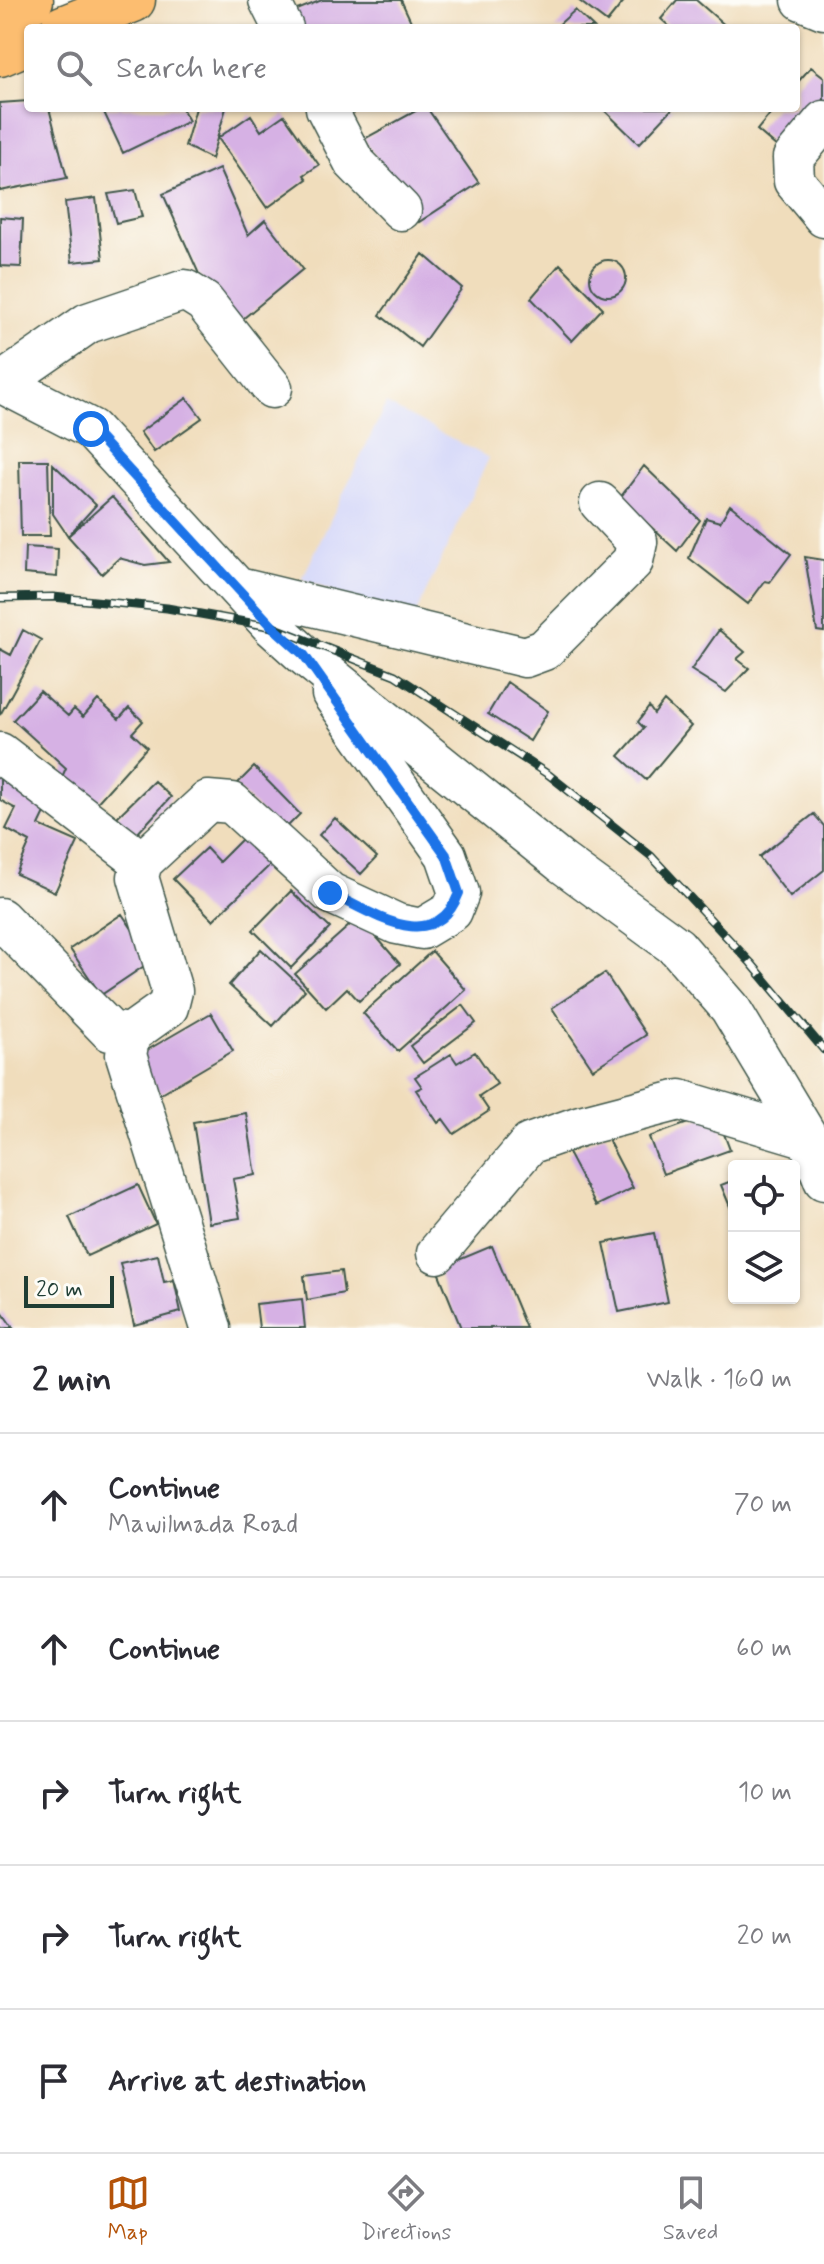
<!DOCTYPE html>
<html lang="en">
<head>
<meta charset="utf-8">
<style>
	body { margin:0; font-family:Mynerve,sans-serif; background:#f7f7f7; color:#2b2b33 }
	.controls { position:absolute; right:24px; bottom:24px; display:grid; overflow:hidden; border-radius:8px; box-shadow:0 2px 6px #0004 }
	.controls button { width:72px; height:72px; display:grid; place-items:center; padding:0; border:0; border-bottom:2px solid #e1e1e2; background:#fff; color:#2b2b33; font:40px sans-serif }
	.scale { position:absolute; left:24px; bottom:20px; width:90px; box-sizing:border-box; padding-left:8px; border:4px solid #1f3d34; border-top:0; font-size:22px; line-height:28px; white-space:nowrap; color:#1f3d34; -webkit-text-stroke:6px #fdfcf7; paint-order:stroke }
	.stop { position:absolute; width:24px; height:24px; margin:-18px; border:6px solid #1a73e8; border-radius:50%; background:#fff }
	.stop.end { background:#1a73e8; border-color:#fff; box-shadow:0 2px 8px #0008 }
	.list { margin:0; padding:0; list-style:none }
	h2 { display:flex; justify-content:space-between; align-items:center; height:104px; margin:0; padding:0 32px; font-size:34px }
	h2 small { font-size:26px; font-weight:400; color:#7c7c81 }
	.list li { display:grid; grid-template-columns:52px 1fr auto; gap:24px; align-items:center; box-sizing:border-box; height:144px; padding:0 32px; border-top:2px solid #e1e1e2 }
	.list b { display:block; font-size:30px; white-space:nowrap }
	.list p { margin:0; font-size:26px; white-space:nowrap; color:#7c7c81 }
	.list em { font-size:26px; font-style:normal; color:#7c7c81 }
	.icon { flex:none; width:44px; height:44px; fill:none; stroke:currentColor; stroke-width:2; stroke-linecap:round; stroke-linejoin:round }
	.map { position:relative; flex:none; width:824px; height:1328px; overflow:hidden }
	.search { position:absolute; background:#fff; box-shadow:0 2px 6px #0004; left:24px; right:24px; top:24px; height:88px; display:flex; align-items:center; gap:20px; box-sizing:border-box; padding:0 28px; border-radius:8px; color:#7c7c81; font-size:30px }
	.sheet { height:824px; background:#fff }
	nav { display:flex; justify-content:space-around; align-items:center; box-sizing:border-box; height:112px; border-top:2px solid #e1e1e2; background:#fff; font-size:22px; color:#7c7c81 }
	nav a { display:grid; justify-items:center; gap:4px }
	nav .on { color:#b45309 }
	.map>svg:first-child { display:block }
</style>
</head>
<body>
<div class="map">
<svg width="824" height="1328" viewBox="0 0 824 1328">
	<rect width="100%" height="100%" fill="#fdfcf7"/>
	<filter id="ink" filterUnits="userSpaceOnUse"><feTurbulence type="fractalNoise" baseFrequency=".0125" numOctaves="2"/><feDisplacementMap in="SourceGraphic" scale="16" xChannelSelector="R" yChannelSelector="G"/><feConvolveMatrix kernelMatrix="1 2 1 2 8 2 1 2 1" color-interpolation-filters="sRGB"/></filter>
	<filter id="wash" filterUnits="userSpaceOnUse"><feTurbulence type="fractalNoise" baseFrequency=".006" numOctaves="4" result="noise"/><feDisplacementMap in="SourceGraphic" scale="32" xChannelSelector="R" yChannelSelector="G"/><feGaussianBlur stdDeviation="1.8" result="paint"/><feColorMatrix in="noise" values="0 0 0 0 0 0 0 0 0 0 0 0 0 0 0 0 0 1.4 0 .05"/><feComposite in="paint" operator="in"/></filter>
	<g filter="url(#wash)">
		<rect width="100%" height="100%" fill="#f0ddbc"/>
		<path fill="#d5d8f9" d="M386 404 489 458 411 624 302 579Z"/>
		<g id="blocks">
			<path fill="#d6b1e4" d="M322 0H401L414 28H299L292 12Z
				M578 0H625L607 22Z
				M677 0H696L728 28H671L661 19Z
				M575 10 594 28H555Z
				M811 67 824 77V105L783 152 757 130 775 108H796V84Z
				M28 101V108H49L67 178 0 191V103Z
				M102 108H182L189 121 123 153Z
				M196 108H226L211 159 185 146Z
				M421 108H427L479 183 419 222 364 139Z
				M602 108H673L639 144Z
				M251 115 261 131 284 115 319 165 304 175 307 179 267 208 218 138Z
				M219 169 248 235 265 220 303 269 233 327 199 274 163 194Z
				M135 190 142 217 116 223 108 194Z
				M96 198 103 259 72 262 65 202Z
				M0 217 23 219 21 267 0 266Z
				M423 254 462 288 420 347 380 315Z
				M590 278a18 18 0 1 1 36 0a18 18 0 1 1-36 0Z
				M560 264 603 308 572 341 531 298Z
				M187 398 202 418 154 452 140 432Z
				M19 460H48L50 536H21Z
				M53 464 96 505 68 536 53 514Z
				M644 466 700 520 677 551 620 498Z
				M112 497 169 562 145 565 119 558 102 574 68 536Z
				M730 505 791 554 770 582 765 581 748 604 689 558 706 518 720 522Z
				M25 547 58 549 57 577 24 574Z
				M805 557 824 560V632L817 631Z
				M23 630 41 640 0 715V649L11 655Z
				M719 630 745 652 737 659 749 668 726 692 691 670Z
				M507 682 548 711 530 741 488 714Z
				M40 691 68 716 74 709 83 717 98 700 119 719 129 708 143 721 132 733 147 747 94 806 62 777 66 768 13 720Z
				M664 701 691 726 646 780 619 756 644 728 638 722 649 707 654 714Z
				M0 765 50 802 39 825 78 842 55 892 16 874 30 842 6 829 16 809 0 800Z
				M254 767 300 814 281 833 235 786Z
				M154 781 171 797 136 835 117 817Z
				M814 814 824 826V870L790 897 759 857Z
				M335 818 377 857 361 874 319 835Z
				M243 838 270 865 213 920 173 879 206 848 219 862Z
				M291 891 330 928 291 968 253 930Z
				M122 914 153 960 101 995 70 949Z
				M359 917 400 964 359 1001 347 988 326 1008 295 974Z
				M261 949 305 990 273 1026 229 985Z
				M432 951 466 990 398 1051 363 1013Z
				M605 973 646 1035 593 1069 552 1008Z
				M463 1005 476 1023 423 1063 410 1046Z
				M211 1013 233 1051 160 1094 137 1056Z
				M475 1052 497 1084 479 1096 489 1111 454 1134 443 1119 438 1123 416 1090 422 1087 415 1077 451 1054 457 1063Z
				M246 1113 256 1175 233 1179 240 1218 209 1223 193 1122Z
				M716 1113 730 1150 663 1174 649 1137Z
				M605 1134 633 1188 596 1206 568 1153Z
				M734 1180V1216L721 1185Z
				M138 1185 156 1224 87 1256 69 1217Z
				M654 1233 668 1302 619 1312 604 1243Z
				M492 1246 526 1328H461L437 1269Z
				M158 1255 164 1282 174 1280 181 1312 134 1325 120 1263Z
				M341 1271 344 1293 307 1300 304 1276Z
				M302 1299 305 1328H259L256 1304Z
				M2 1312 13 1328H0Z"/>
		</g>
	</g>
	<g filter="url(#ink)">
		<use href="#blocks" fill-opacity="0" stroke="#3e5548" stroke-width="2"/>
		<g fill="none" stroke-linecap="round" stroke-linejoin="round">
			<defs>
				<path id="minor" d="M269 0 283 28
					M802 0 824 9
					M326 108 354 162 401 210
					M824 121 793 158 794 181 824 217
					M0 382 91 429 273 627 304 655 561 862 677 947 730 1008 808 1138 824 1180
					M3 382 88 323 185 290 204 302 272 388
					M238 588 525 657 544 650 633 561 637 542 600 503
					M0 753 142 862
					M0 918 110 1031 130 1034 168 1007 172 991 138 877 142 862 208 801 232 803 330 893 397 924 422 929 452 911 459 893 446 855 332 694
					M130 1034 126 1055 211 1328
					M437 1253 529 1144 580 1126 680 1100 808 1138"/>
				<path id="highway" d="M0 13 31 0
					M63 28 133 0
					M0 54 28 42"/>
			</defs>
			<use href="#minor" stroke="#3e5548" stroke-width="43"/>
			<use href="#highway" stroke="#3e5548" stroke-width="47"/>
			<use href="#minor" stroke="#fff" stroke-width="40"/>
			<use href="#highway" stroke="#fcbd6f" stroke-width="44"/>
			<defs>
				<path id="rail" d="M0 598 53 597 167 608 273 627 395 675 549 775 651 856 751 963 824 1050"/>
			</defs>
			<use href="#rail" stroke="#1f3d34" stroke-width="9"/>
			<use href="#rail" stroke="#fdfcf7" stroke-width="6" stroke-dasharray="18" stroke-linecap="butt"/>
		</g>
	</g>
	<g fill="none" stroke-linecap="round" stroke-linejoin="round" filter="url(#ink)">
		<path stroke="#1a73e8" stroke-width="10" d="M91 429 273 627 304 655 446 855 459 893C434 957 373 913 330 893"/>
	</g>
</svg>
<div class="controls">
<button><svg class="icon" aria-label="locate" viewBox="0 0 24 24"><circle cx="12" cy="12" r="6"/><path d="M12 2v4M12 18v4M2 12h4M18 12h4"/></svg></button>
<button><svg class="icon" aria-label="layers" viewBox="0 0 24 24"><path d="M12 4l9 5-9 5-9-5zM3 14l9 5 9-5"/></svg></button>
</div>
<div class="scale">20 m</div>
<div class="stop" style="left:91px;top:429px"></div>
<div class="stop end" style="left:330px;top:893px"></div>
<div class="search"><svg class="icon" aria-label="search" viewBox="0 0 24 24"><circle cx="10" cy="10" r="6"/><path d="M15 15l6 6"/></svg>Search here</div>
</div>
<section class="sheet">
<h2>2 min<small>Walk · 160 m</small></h2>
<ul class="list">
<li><svg class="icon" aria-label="ahead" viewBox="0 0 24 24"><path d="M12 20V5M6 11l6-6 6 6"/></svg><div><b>Continue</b><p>Mawilmada Road</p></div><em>70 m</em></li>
<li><svg class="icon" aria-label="ahead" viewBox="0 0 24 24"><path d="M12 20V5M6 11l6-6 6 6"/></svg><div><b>Continue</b></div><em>60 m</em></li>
<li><svg class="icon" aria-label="right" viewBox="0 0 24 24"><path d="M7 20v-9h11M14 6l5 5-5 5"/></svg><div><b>Turn right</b></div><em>10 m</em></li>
<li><svg class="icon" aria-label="right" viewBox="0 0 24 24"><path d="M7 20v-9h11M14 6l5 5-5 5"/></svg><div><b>Turn right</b></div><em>20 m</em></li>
<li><svg class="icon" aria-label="arrive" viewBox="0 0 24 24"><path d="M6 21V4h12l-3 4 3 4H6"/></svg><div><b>Arrive at destination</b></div></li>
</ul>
</section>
<nav>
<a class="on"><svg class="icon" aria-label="map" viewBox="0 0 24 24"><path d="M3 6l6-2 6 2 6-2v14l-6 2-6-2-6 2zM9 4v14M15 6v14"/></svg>Map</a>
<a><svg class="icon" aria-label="directions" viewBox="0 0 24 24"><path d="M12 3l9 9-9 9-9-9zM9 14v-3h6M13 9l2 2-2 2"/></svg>Directions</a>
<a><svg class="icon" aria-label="saved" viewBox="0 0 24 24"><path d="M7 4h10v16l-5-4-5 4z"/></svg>Saved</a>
</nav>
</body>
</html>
